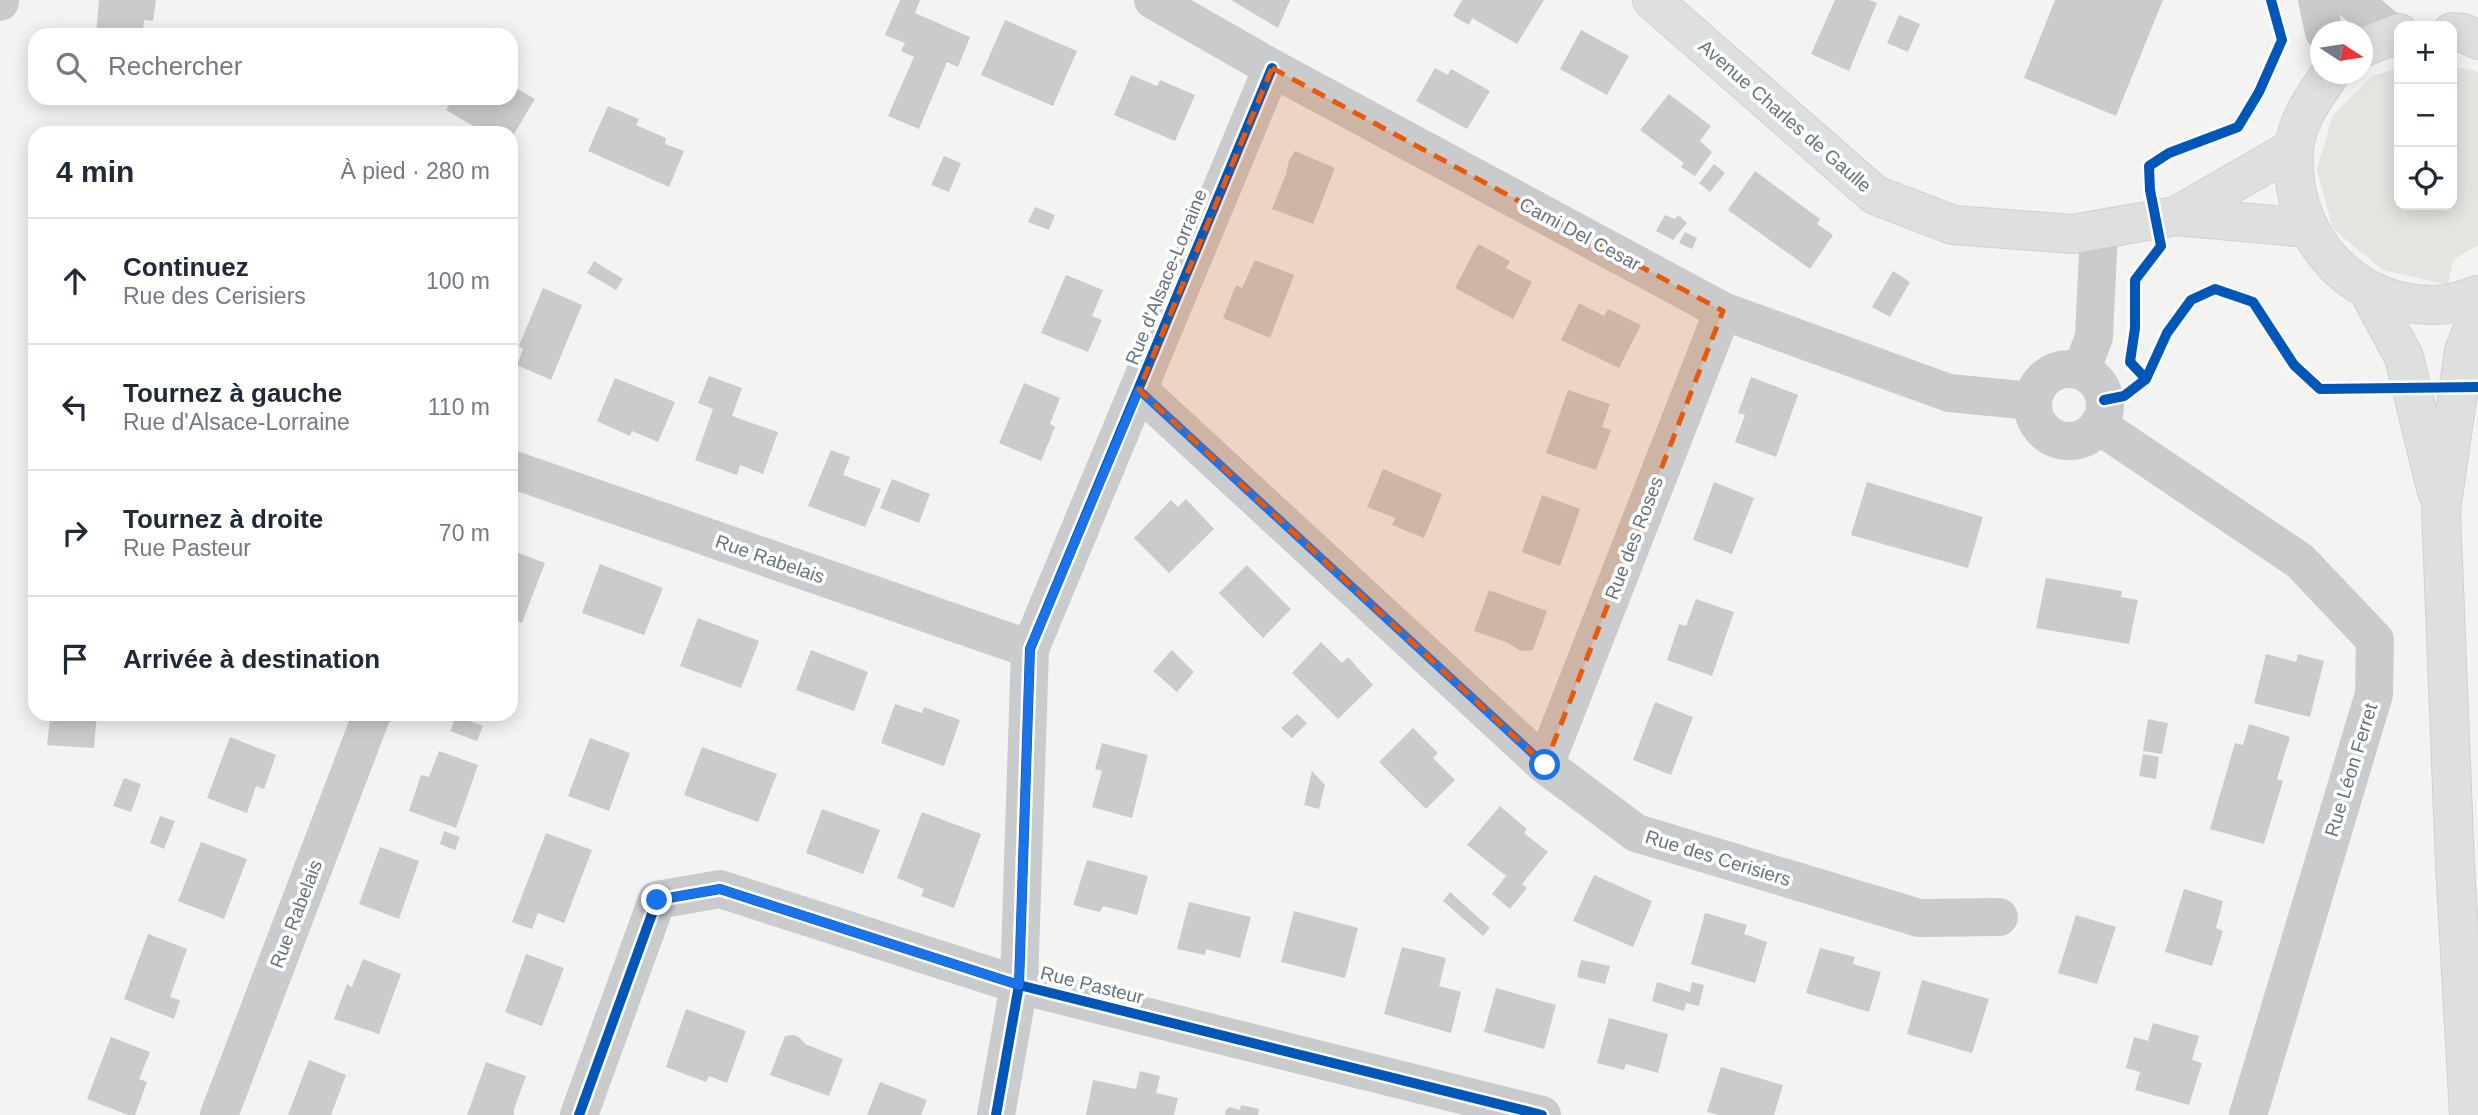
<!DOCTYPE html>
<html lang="fr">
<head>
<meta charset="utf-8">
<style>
	body { margin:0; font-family:Helvetica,sans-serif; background:#f2f2f3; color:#1f2937 }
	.controls { position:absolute; right:21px; top:21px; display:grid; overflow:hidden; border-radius:14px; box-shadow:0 4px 18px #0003 }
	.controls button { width:63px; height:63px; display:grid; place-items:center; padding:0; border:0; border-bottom:2px solid #e0e1e3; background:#fff; color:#1f2937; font:35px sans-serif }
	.compass { position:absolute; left:2310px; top:21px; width:63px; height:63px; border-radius:50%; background:#fff; box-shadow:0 4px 18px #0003; rotate:102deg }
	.stop { position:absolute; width:21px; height:21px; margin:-16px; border:5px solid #1a73e8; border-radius:50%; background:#fff }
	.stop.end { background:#1a73e8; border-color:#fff; box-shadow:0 2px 7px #0008 }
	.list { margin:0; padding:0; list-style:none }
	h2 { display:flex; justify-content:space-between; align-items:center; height:91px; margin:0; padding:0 28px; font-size:30px }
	h2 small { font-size:23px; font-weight:400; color:#747a83 }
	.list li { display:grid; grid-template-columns:46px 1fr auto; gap:21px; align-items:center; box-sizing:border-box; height:126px; padding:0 28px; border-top:2px solid #e0e1e3 }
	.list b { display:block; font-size:26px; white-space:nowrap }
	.list p { margin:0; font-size:23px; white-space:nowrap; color:#747a83 }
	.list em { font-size:23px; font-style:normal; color:#747a83 }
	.icon { flex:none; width:38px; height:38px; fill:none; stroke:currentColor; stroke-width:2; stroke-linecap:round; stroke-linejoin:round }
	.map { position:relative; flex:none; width:2478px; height:1115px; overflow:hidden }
	.search { position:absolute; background:#fff; box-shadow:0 4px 18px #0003; left:28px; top:28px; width:490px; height:77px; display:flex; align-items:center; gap:18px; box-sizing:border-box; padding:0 24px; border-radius:21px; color:#747a83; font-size:26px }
	.panel { position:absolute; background:#fff; box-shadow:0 4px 18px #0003; left:28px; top:126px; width:490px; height:595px; border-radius:21px }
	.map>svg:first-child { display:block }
</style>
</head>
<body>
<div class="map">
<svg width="2478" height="1115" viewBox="0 0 2478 1115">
	<rect width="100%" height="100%" fill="#f3f3f2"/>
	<path fill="#e3e6e0" d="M2452 67 2473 70 2478 73V245L2453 260 2448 285 2383 270 2333 229 2317 169 2333 115 2372 76 2399 68V205H2452Z"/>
	<path fill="#cacccc" d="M99 0H156L153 21 144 20 143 30 164 32V35H96Z
		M900 0H920L915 13 970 37 958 67 947 62 919 129 888 116 914 57 901 51 905 43 885 35Z
		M1231 0H1290L1278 28Z
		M1462 0H1544L1517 44 1472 18 1469 25 1453 16Z
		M1835 0H1869L1877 3 1849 71 1811 54Z
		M2055 0H2163L2116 116 2024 78Z
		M1899 15 1920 24 1908 52 1887 43Z
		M1005 20 1077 51 1053 106 981 75Z
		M1581 30 1629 56 1607 95 1560 69Z
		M1435 68 1448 75 1451 69 1490 91 1467 129 1416 101Z
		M1131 75 1157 86 1160 80 1195 95 1175 141 1114 115Z
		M511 85 535 99 511 139V133H485L446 110 453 98H511Z
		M1669 94 1711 126 1700 141 1712 152 1695 176 1681 167 1684 163 1640 130Z
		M608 106 639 119 636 125 666 138 665 144 684 151 669 187 588 151Z
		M1295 151 1335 168 1313 224 1272 209 1286 174 1289 160Z
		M944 156 961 163 949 192 931 185Z
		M1714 164 1725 173 1710 192 1699 183Z
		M1755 171 1820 219 1817 224 1833 235 1810 269 1728 210Z
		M1035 207 1055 215 1049 230 1028 222Z
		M1665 215 1675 219 1678 215 1687 223 1673 240 1656 231Z
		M1685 232 1697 238 1692 249 1679 243Z
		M1478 244 1510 261 1506 268 1532 282 1513 319 1455 288Z
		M1255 260 1294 275 1270 338 1223 318 1236 285 1242 288Z
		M594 261 623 279 616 290 587 273Z
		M1893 271 1910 282 1890 317 1872 307Z
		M1066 275 1103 290 1092 316 1102 320 1088 352 1041 333Z
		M543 288 582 305 551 380 517 365 523 349 519 346Z
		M1579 303 1604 316 1608 309 1641 325 1619 368 1561 340Z
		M709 376 742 388 732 416 778 432 763 474 740 465 737 475 695 460 713 409 698 403Z
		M1751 377 1798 395 1776 457 1735 442 1745 415 1738 413Z
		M615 378 675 402 658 442 632 431 630 436 597 421Z
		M1024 383 1060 398 1050 424 1055 427 1041 461 999 443Z
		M1568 390 1610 404 1602 427 1611 430 1596 470 1546 453Z
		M831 450 850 457 843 475 881 489 865 527 808 506Z
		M1383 469 1442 494 1424 538 1392 525 1395 518 1367 507Z
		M892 479 930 494 919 523 880 508Z
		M1714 482 1754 498 1732 554 1693 540Z
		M1867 482 1983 517 1968 568 1851 535Z
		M1542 495 1580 509 1560 566 1522 552Z
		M1186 499 1214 529 1169 573 1134 538 1171 500 1178 507Z
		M511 550 545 563 522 623 511 619Z
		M600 564 663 588 644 635 582 613Z
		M1247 565 1291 609 1263 638 1219 593Z
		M2046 578 2122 591 2121 597 2138 600 2129 644 2036 628Z
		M1489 590 1547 611 1533 650 1521 651 1506 642 1474 631Z
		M1696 599 1734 612 1712 676 1667 660 1679 624 1686 626Z
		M698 618 759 641 741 688 680 666Z
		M1321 642 1342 663 1348 657 1373 685 1338 719 1292 673Z
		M811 650 868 672 854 711 796 690Z
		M1172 650 1194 672 1177 692 1153 671Z
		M2266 654 2296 662 2298 654 2324 661 2310 717 2254 703Z
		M1655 702 1693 717 1671 775 1633 760Z
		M895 704 922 713 924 707 960 720 944 766 881 743Z
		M42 714H97L94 748 47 745 50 719H42Z
		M1297 714 1307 723 1292 738 1281 728Z
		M456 716 483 726 477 741 450 731Z
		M2148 719 2168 723 2162 754 2143 751Z
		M2249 724 2290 737 2277 779 2283 781 2264 844 2210 829 2235 743 2243 745Z
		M1413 728 1438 753 1433 758 1455 780 1426 809 1379 762Z
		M230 737 276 755 264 789 256 786 247 813 207 798Z
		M590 738 630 753 609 811 568 796Z
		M1102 743 1148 755 1132 818 1092 807 1102 771 1095 769Z
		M702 747 777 774 758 822 684 795Z
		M439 751 478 765 456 828 409 811 421 775 429 777Z
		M2143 754 2159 757 2156 779 2139 776Z
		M1312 771 1325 785 1319 809 1304 805Z
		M124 778 141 784 131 812 113 806Z
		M1500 806 1527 829 1524 833 1548 852 1522 884 1527 888 1510 909 1492 894 1506 876 1467 845Z
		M822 809 880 830 863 874 806 853Z
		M922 812 981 834 954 908 921 896 924 889 897 878Z
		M160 816 175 821 164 849 150 843Z
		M444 831 460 837 455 850 440 844Z
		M546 833 592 850 564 923 538 913 532 929 512 922Z
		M201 842 247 859 224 919 178 901Z
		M380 847 419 861 399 919 359 904Z
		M1087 860 1148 876 1137 915 1103 906 1100 912 1073 905Z
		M1594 875 1652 901 1633 947 1573 921Z
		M2184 889 2223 901 2216 928 2223 931 2212 966 2165 952Z
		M1450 892 1490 928 1483 936 1443 901Z
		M1189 902 1251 917 1240 958 1206 949 1205 955 1177 949Z
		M1294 911 1358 928 1345 978 1281 962Z
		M1705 913 1747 925 1744 934 1767 942 1755 983 1691 964Z
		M2076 915 2116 927 2097 984 2058 973Z
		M148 934 187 949 170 997 180 1000 174 1019 124 999Z
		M1402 947 1446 958 1439 986 1461 992 1451 1033 1384 1014Z
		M1820 948 1855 957 1853 964 1881 972 1869 1012 1806 993Z
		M526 954 564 968 542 1026 505 1012Z
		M363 959 401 974 379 1034 334 1019 347 984 352 987Z
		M1581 960 1610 966 1605 984 1577 977Z
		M1922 980 1989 999 1972 1053 1907 1034Z
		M1657 982 1690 992 1692 982 1704 985 1699 1006 1686 1003 1684 1011 1652 1001Z
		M1496 988 1556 1005 1544 1049 1484 1032Z
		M686 1009 746 1031 727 1083 709 1076 706 1082 666 1067Z
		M1609 1018 1668 1034 1658 1073 1626 1064 1624 1070 1597 1063Z
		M2153 1023 2199 1036 2192 1060 2202 1063 2189 1105 2135 1090 2140 1072 2126 1068 2134 1037 2148 1041Z
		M794 1035 800 1038 805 1044 843 1059 829 1096 770 1075 785 1036Z
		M111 1037 150 1052 139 1079 147 1082 135 1115H128L87 1099Z
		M309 1060 346 1075 331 1115H288Z
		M486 1062 526 1076 514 1109V1115H467Z
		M1721 1067 1783 1085 1774 1115H1719L1707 1112Z
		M1140 1071 1160 1076 1156 1093 1178 1098 1174 1115H1086L1093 1080 1136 1089Z
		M880 1082 927 1100 921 1115H867Z
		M1241 1105 1259 1109 1258 1115H1225L1226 1110 1230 1107 1240 1110Z"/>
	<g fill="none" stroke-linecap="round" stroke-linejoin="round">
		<defs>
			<path id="secondary" d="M1652 0 1875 195 1953 225 2073 234 2176 216 2307 228
				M2176 216 2294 148"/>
			<path id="primary" d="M2452 32 2463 33 2478 40
				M2362 48 2399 33
				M2330 74C2314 97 2296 121 2294 151 2288 238 2357 314 2447 304 2457 302 2468 298 2478 295
				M2368 290 2404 357 2437 492
				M2469 1115 2455 864 2441 510 2464 351 2478 316"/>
		</defs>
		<use href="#secondary" stroke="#d0d1d1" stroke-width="40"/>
		<use href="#primary" stroke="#d0d1d1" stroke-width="40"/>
		<path stroke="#c9cbcc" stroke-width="38" d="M1153 0 1272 68 1723 311 1949 393 2032 401
			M2317 0 2324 32
			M2352 0 2393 34
			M0 2V0
			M2033 405a36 36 0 1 1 72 0a36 36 0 1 1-72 0Z
			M2081 371 2094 337 2099 230
			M1139 390 1545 765 1636 833 1919 918 1999 917
			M2098 425 2300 561 2375 640 2374 694 2248 1115
			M511 469 1030 649
			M1545 765 1723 311
			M219 1115 372 714
			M579 1115 657 900 720 889 1019 985 1542 1115
			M996 1115 1019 985 1030 649 1272 68"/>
		<use href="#secondary" stroke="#dedfdf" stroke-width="38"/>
		<use href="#primary" stroke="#dedfdf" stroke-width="38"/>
		<defs>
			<path id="cycleway" d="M2146 379 2130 362 2135 328V280L2161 246 2150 190 2149 166 2169 153 2238 127 2259 92 2282 40 2271 0
				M2104 400 2124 396 2146 379 2167 333 2191 300 2215 289 2253 302 2294 365 2320 389 2478 387
				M579 1115 657 900 720 889 1019 985 1542 1115
				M996 1115 1019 985 1030 649 1272 68"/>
		</defs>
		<use href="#cycleway" stroke="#fff" stroke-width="15"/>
		<use href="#cycleway" stroke="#0057b8" stroke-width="10"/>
	</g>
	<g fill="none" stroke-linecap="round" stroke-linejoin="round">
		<path stroke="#1a73e8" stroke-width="9" d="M657 900 720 889 1019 985 1030 649 1139 390 1545 765"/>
	</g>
	<path fill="#e8590c" fill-opacity="0.2" stroke="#e8590c" stroke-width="5" stroke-dasharray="14 9" stroke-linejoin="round" d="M1272 68 1723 311 1545 765 1139 390Z"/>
	<g text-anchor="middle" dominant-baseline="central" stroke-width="7" stroke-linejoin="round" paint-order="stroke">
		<g font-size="19" fill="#657580" stroke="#fff">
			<text transform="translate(1785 116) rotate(41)">Avenue Charles de Gaulle</text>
			<text transform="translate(1580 234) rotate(28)">Cami Del Cesar</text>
			<text transform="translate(1166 277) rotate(-68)">Rue d'Alsace-Lorraine</text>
			<text transform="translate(1634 538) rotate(-69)">Rue des Roses</text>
			<text transform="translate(770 559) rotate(19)">Rue Rabelais</text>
			<text transform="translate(2351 770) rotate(-73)">Rue Léon Ferret</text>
			<text transform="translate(1718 858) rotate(17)">Rue des Cerisiers</text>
			<text transform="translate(296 914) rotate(-69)">Rue Rabelais</text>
			<text transform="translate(1092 985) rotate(14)">Rue Pasteur</text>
		</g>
	</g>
</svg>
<div class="controls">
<button>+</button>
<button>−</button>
<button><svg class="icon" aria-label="locate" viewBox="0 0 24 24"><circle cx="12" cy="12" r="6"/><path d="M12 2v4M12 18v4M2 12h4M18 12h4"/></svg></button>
</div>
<svg class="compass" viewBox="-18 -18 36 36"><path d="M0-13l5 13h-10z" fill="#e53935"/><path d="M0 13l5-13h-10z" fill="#747a83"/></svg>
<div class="stop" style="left:1545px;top:765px"></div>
<div class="stop end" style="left:657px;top:900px"></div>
<div class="search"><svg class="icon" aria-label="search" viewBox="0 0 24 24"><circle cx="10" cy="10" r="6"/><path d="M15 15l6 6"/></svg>Rechercher</div>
<section class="panel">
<h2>4 min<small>À pied · 280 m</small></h2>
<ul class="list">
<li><svg class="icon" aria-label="ahead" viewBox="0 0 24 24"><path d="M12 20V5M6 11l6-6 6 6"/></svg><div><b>Continuez</b><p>Rue des Cerisiers</p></div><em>100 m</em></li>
<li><svg class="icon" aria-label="left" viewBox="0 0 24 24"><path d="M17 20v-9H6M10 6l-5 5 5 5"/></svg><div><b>Tournez à gauche</b><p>Rue d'Alsace-Lorraine</p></div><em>110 m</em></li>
<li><svg class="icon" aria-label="right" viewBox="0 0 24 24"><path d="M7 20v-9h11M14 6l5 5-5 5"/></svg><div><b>Tournez à droite</b><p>Rue Pasteur</p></div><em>70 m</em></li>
<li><svg class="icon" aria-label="arrive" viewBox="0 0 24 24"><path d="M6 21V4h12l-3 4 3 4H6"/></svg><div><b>Arrivée à destination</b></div></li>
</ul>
</section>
</div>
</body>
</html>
